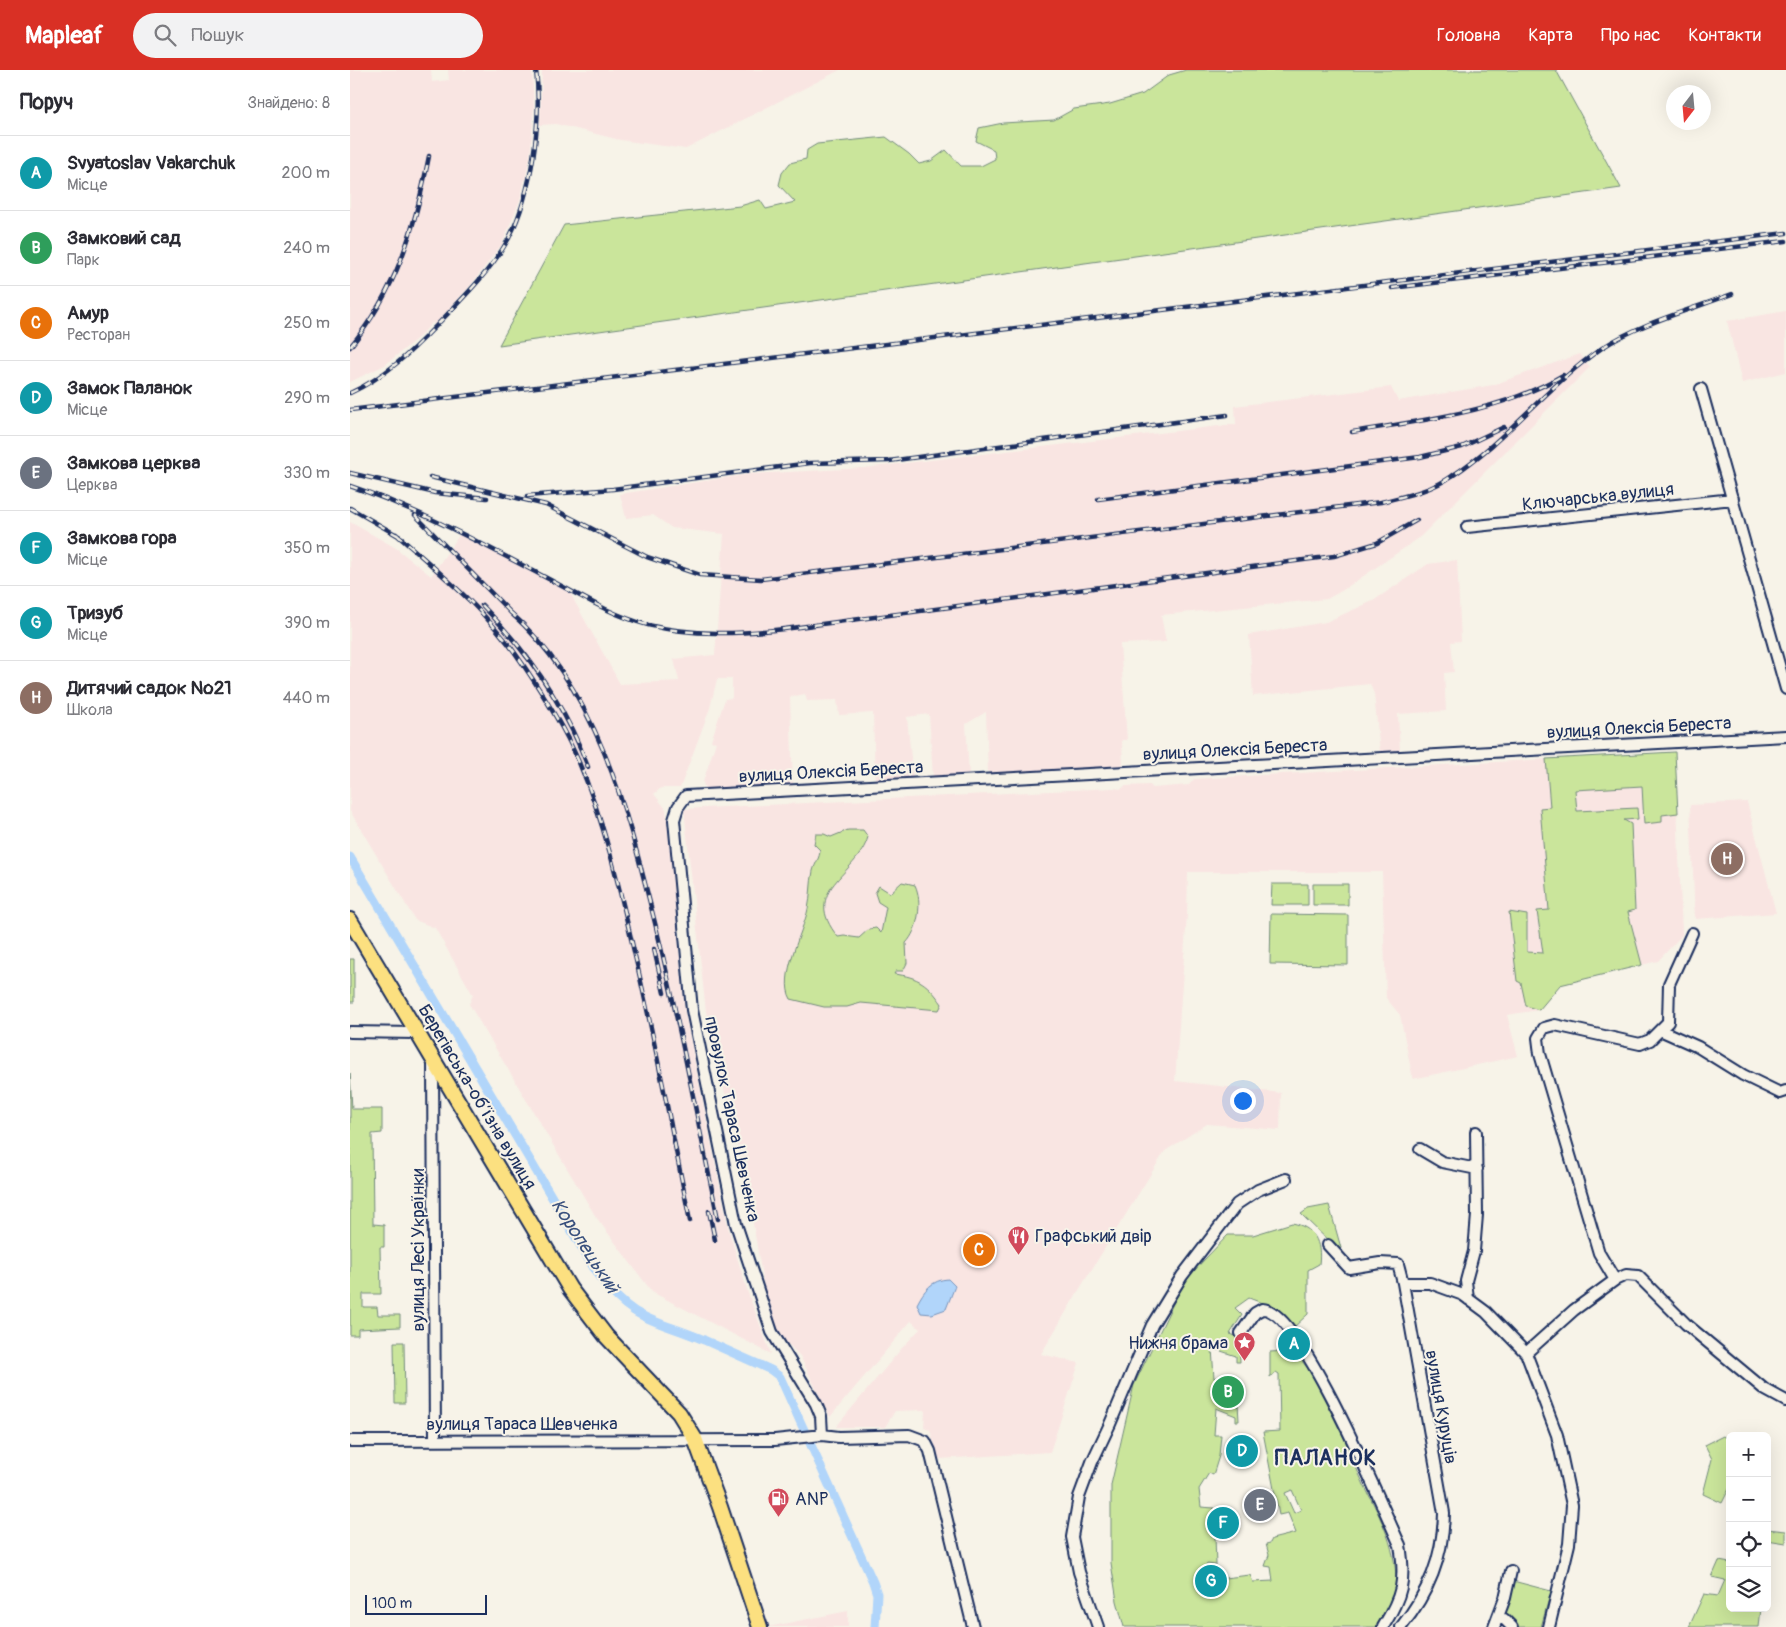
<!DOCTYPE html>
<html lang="uk">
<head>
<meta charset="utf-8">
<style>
	body { margin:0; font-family:Pangolin,sans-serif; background:#f2f2f3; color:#2b2b33 }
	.controls { position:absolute; right:15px; bottom:15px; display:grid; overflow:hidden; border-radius:8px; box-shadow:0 5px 20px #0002 }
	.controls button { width:45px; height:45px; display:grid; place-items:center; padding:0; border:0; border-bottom:1px solid #e1e1e2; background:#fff; color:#2b2b33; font:25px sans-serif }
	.compass { position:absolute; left:1316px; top:15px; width:45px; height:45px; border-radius:50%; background:#fff; box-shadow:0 5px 20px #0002; rotate:196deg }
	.scale { position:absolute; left:15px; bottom:12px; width:122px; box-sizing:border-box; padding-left:5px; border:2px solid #1b2f5e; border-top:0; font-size:14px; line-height:18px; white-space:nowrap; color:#1b2f5e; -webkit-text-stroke:4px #f7f3e8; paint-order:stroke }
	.you { position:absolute; left:892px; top:1030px; width:18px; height:18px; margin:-12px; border:4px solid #fff; border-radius:50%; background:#1a73e8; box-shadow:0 0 0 8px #1a73e833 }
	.badge { display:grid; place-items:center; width:32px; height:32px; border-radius:50%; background:#d93025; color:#fff; font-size:16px; font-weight:700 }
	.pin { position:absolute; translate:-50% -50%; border:2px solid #fff; box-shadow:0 1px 5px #0006 }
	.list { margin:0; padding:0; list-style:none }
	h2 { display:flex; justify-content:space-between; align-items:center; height:65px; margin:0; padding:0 20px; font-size:21px }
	h2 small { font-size:16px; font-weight:400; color:#7c7c81 }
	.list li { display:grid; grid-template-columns:32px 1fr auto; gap:15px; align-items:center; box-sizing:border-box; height:75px; padding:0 20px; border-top:1px solid #e1e1e2 }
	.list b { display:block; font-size:19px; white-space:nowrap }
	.list p { margin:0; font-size:16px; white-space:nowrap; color:#7c7c81 }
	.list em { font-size:16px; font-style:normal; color:#7c7c81 }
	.icon { flex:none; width:28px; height:28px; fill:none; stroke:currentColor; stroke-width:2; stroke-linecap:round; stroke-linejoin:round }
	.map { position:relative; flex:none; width:1436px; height:1557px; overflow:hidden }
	header { display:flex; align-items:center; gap:30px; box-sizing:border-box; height:70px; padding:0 25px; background:#d93025; color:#fff }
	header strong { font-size:24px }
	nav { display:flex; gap:28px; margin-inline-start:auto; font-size:18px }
	.search { width:350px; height:45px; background:#f2f2f3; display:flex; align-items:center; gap:12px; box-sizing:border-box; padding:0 18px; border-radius:28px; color:#7c7c81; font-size:19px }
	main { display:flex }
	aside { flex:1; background:#fff }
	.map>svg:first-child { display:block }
</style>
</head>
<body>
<header>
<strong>Mapleaf</strong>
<div class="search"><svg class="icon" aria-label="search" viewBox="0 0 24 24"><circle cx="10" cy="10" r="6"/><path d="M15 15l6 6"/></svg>Пошук</div>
<nav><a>Головна</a><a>Карта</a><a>Про нас</a><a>Контакти</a></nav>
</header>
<main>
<aside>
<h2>Поруч<small>Знайдено: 8</small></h2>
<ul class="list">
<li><span class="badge" style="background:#0f9aa8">A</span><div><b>Svyatoslav Vakarchuk</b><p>Місце</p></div><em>200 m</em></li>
<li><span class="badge" style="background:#2e9e5b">B</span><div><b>Замковий сад</b><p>Парк</p></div><em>240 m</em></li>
<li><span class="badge" style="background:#e8710a">C</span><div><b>Амур</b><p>Ресторан</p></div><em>250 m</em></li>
<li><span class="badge" style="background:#0f9aa8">D</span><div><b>Замок Паланок</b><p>Місце</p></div><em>290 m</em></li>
<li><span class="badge" style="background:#6b7280">E</span><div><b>Замкова церква</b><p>Церква</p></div><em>330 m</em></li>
<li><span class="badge" style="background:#0f9aa8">F</span><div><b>Замкова гора</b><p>Місце</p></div><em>350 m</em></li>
<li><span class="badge" style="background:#0f9aa8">G</span><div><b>Тризуб</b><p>Місце</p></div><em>390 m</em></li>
<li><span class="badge" style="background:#8d6e63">H</span><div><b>Дитячий садок №21</b><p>Школа</p></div><em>440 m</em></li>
</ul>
</aside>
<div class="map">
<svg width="1436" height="1557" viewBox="0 0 1436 1557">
	<rect width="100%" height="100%" fill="#f7f3e8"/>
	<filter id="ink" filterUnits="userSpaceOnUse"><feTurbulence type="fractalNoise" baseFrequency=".02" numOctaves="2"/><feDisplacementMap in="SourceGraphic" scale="10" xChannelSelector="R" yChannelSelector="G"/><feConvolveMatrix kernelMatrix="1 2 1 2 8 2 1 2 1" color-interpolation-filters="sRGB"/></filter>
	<g filter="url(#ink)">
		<path fill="#f9e5e2" d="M0 0H81L82 12 99 10 98 0H182L184 38 180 88 170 130 152 174 120 216 84 255 83 252 70 266 35 295 0 312Z
			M192 0H490L336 79 270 70 206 54 190 55Z
			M1436 241V302L1392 313 1377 251Z
			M1230 284 1240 297 1069 468 993 520 977 529 811 545 816 572 770 574 777 670H772L773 697 638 704 636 642 616 654 619 705 583 708 579 644 557 647 563 709 525 711 523 643 489 645 487 630 457 631 455 624 440 627 443 715 355 721 353 712 366 672 361 671 375 629 382 628V609H367L360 638 330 718H311L304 724 316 739 335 943 379 1161 398 1223 421 1284 302 1222 246 1147 119 934 123 925 85 858 65 850 0 741V452L46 478 81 506 110 464 220 523 270 614 329 611 324 589 365 585 374 464 322 458 303 445 276 448 270 424 400 404 514 398 886 354 885 336 1041 317 1048 331 1143 315Z
			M1107 490 1111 571 1101 572 1104 602 1094 603 1096 641 1048 644 1050 681 1030 682 1024 624 1020 614 903 626 899 565 976 552 1023 531 1078 494Z
			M1325 682 1332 865 1308 891 1210 915 1189 940 1157 945 1168 986 1063 1009 1050 945 1036 928 1032 802H838L837 845 825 1011 931 1023 930 1060 857 1054 815 1081 729 1220 691 1284 729 1293 700 1382 589 1389 580 1360 574 1358 575 1340 545 1341 535 1357H486L552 1278 570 1259 561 1251 480 1347 450 1286 430 1266 417 1235 397 1118 356 942 334 739 763 718 771 719 775 716 800 715 803 718 839 715 844 709Z
			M1397 732 1426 843 1345 849 1340 735Z
			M498 1541V1557H414L423 1556Z"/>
		<path fill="#cae59b" stroke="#728a7c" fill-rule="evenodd" d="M836 0H1206L1271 118 149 275 214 155 390 136 410 130 416 139 445 132 429 115 432 103 440 93 456 89 457 80 467 74 536 67 559 84 569 94 581 91 596 80 611 96H631L645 89 644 80 626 71 629 58 653 53 704 50 724 39 760 34 793 24 819 5Z
			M1325 682 1328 743 1312 745V752L1294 754 1292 716 1225 720 1227 741 1287 738 1288 749 1274 750 1281 754 1285 840 1278 842 1292 895 1210 915 1189 940 1176 936 1171 913 1167 911 1159 842 1177 845V882L1193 883 1187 841 1199 840 1190 738 1200 737 1196 689Z
			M498 760H513L518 767C507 806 449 819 488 867L494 866 509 868 519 859 526 858 531 863 536 837 528 832 525 823 529 816 540 823 552 812 565 815C573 832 568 861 556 873L557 893 553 901H546L544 904C569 907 578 914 592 934L589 940 511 933 497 937H474L441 929C428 907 453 863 458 839 461 826 460 814 463 801 465 793 470 788 470 780L464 774 466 764H474L481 767Z
			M922 814H958V835H921Z
			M963 814H998V835H963Z
			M921 844 998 845V895L920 894Z
			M0 889H4V932H0Z
			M0 1003 2 1039H32V1063L22 1064 23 1154 34 1155V1177H30L31 1224H13V1237H27L28 1245H50V1257L8 1259V1265H0Z
			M979 1135 991 1178 989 1181 951 1144 958 1139Z
			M942 1153C964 1157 972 1172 969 1194L958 1200V1244L943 1258 922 1237 899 1228 885 1238 892 1245 880 1264 889 1267 890 1292H886V1286L862 1278 864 1308 888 1307 882 1328 888 1333 889 1351H886V1346L866 1338 864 1365H871L869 1386 863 1405 859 1403 849 1419 851 1437 864 1438 866 1495 857 1494 850 1511 853 1514 859 1511 866 1513V1509L900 1505 903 1512 923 1511 921 1497 915 1496 919 1485 916 1474 920 1473 922 1469 946 1463 938 1443 929 1445 913 1362 930 1361 929 1304 926 1302 920 1307V1282L937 1281 936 1270C955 1294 974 1320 986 1347 996 1370 1003 1393 1014 1415 1031 1449 1048 1480 1046 1520 1046 1531 1034 1547 1028 1557H774L767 1531 761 1493V1415L784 1315 834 1211 878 1165H903ZM942 1420 951 1440 944 1443 935 1423Z
			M44 1272H54L55 1333H45Z
			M1373 1366 1380 1370V1417L1372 1433 1353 1424 1362 1389 1355 1375Z
			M1417 1459 1436 1461V1473L1417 1470Z
			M1369 1491 1380 1493V1538H1411L1409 1557H1339L1354 1524 1368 1526 1375 1510 1362 1507Z
			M1163 1511 1201 1521 1191 1557H1167L1155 1545Z"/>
		<path fill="#b1d5fa" stroke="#7593bc" d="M598 1209 605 1216 596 1239 582 1244 571 1243 567 1234C574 1220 582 1210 598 1209Z"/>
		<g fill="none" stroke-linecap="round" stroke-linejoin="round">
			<path stroke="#b1d5fa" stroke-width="9" d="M0 787 248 1205C283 1252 304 1249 354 1270 376 1280 399 1290 421 1300L430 1307 523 1512 527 1524 525 1557"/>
			<defs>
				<path id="minor" d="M1351 319 1436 619
					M1117 457 1383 429
					M1310 960 1348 977 1393 1005 1430 1023 1436 1021
					M0 962 66 963
					M83 991 85 1370
					M1070 1079 1092 1092 1127 1099
					M978 1175 999 1198 1030 1193 1048 1194 1053 1213 1094 1443C1093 1488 1079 1522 1051 1557
					M1265 1210 1249 1183 1190 984 1188 968 1194 958 1205 955 1290 974 1300 970 1318 952 1319 914 1342 863
					M1053 1213H1080L1113 1225 1136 1242 1176 1283 1207 1365 1222 1435 1219 1474 1199 1557
					M1118 1229 1116 1211 1124 1181 1127 1145 1126 1062
					M893 1268 891 1263 905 1243 912 1239C950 1237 1033 1439 1050 1475 1056 1511 1052 1526 1033 1557
					M1176 1283 1224 1240 1265 1210 1276 1205 1288 1206 1336 1254 1414 1319 1436 1331
					M472 1365 471 1346 466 1334 422 1262 386 1154 342 940 324 750 328 737 336 726 1436 666
					M0 1371 425 1370 472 1365 489 1367 559 1365 575 1371 580 1381 623 1557
					M1147 1549H1154L1162 1557
					M748 1557 729 1502 722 1467 729 1427 742 1392 760 1354 802 1255 832 1206 887 1134 908 1120 936 1109
					M1144 1557 1155 1528 1161 1501"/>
				<path id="highway" d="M0 850 220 1219 256 1266 329 1343 345 1369 370 1437 410 1557"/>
			</defs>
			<use href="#minor" stroke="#1b2f5e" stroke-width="14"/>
			<use href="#highway" stroke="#1b2f5e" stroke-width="18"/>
			<use href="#minor" stroke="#f7f3e8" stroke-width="10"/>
			<use href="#highway" stroke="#fce080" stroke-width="14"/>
			<defs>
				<path id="rail" d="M1042 218 1436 171
					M0 277C47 220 65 158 79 86
					M0 323C35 307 60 283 86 256 112 229 141 201 159 168 182 123 192 50 186 0
					M0 340 1436 163
					M1002 362C1073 350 1151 342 1213 305
					M0 403 85 423 137 428
					M80 407 196 435 297 487 350 505 411 509 1031 432C1055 426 1081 421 1102 406 1157 370 1198 315 1252 278 1290 253 1340 240 1382 224
					M0 416C66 438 127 471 189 504 224 522 260 545 298 555 343 566 389 564 434 559L984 486 1027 473 1067 450
					M177 426 263 419 460 393 539 391 877 345
					M748 429 1070 387 1112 377 1154 357
					M0 438 52 468
					M65 445 165 547
					M46 464C90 503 139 543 172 593 193 624 213 656 228 690 255 753 270 820 285 886 306 974 322 1063 340 1151
					M132 535C178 582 215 635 238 697
					M160 542C247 618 277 741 304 849 329 948 347 1049 368 1149
					M304 879 314 923
					M359 1141 365 1170"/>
			</defs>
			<use href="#rail" stroke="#1b2f5e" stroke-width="4.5"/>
			<use href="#rail" stroke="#f7f3e8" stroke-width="2.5" stroke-dasharray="8" stroke-linecap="butt"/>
		</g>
	</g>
	<defs>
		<symbol id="restaurant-pin" viewBox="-11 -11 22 30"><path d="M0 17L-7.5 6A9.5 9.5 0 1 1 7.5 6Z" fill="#d1495b" stroke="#f7f3e8"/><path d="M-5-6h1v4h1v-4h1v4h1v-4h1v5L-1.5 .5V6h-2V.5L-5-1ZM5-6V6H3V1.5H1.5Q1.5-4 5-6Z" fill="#fff"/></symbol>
		<symbol id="sight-pin" viewBox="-11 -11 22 30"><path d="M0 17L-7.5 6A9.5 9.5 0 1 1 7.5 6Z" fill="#d1495b" stroke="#f7f3e8"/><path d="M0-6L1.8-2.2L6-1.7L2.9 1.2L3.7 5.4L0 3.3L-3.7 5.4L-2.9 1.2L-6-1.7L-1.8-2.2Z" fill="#fff"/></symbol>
		<symbol id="fuel-pin" viewBox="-11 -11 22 30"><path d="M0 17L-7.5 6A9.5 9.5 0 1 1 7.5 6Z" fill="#d1495b" stroke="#f7f3e8"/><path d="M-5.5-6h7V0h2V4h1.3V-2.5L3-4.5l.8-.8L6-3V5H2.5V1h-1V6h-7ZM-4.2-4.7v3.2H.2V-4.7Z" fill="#fff"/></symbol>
	</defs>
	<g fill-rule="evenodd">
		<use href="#restaurant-pin" x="656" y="1154" width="25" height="34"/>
		<use href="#sight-pin" x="882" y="1260" width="25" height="34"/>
		<use href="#fuel-pin" x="416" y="1416" width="25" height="34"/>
	</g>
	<g text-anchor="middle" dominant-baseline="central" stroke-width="4" stroke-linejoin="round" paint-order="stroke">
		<g font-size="18" fill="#1b2f5e" stroke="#f7f3e8">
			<text transform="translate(1248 427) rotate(-6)">Ключарська вулиця</text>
			<text transform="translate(1289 658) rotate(-3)">вулиця Олексія Береста</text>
			<text transform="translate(885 680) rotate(-3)">вулиця Олексія Береста</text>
			<text transform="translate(481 702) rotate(-3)">вулиця Олексія Береста</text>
			<text transform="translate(127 1027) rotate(59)">Берегівська-обʼїзна вулиця</text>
			<text transform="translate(382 1049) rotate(78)">провулок Тараса Шевченка</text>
			<text transform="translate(68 1180) rotate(-90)">вулиця Лесі Українки</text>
			<text transform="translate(1091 1337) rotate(80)">вулиця Куруців</text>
			<text x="172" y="1354">вулиця Тараса Шевченка</text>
		</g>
		<g font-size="18" fill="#1b2f5e" stroke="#f7f3e8" text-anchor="start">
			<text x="685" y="1166">Графський двір</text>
			<text x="878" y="1273" text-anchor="end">Нижня брама</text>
			<text x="445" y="1429">ANP</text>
		</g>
		<g font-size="19" font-style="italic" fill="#39507d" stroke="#f7f3e8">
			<text transform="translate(235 1176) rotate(57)">Коропецький</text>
		</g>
		<g font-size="22" font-weight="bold" letter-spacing="1" fill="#1b2f5e" stroke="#f7f3e8">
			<text x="976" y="1388">ПАЛАНОК</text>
		</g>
	</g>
</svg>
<div class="controls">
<button>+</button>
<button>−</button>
<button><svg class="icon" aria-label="locate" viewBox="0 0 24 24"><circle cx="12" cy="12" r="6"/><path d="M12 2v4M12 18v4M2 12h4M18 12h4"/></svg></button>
<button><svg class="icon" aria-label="layers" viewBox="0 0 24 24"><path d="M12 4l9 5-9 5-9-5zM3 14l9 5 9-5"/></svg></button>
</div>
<svg class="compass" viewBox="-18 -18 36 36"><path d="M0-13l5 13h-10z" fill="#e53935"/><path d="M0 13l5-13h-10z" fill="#7c7c81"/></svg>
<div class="scale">100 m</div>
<div class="you"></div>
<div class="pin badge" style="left:944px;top:1274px;background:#0f9aa8">A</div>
<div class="pin badge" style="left:878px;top:1322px;background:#2e9e5b">B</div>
<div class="pin badge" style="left:629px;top:1180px;background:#e8710a">C</div>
<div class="pin badge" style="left:892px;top:1381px;background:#0f9aa8">D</div>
<div class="pin badge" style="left:910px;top:1435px;background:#6b7280">E</div>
<div class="pin badge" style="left:873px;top:1453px;background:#0f9aa8">F</div>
<div class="pin badge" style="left:861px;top:1511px;background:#0f9aa8">G</div>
<div class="pin badge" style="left:1377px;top:789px;background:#8d6e63">H</div>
</div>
</main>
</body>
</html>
